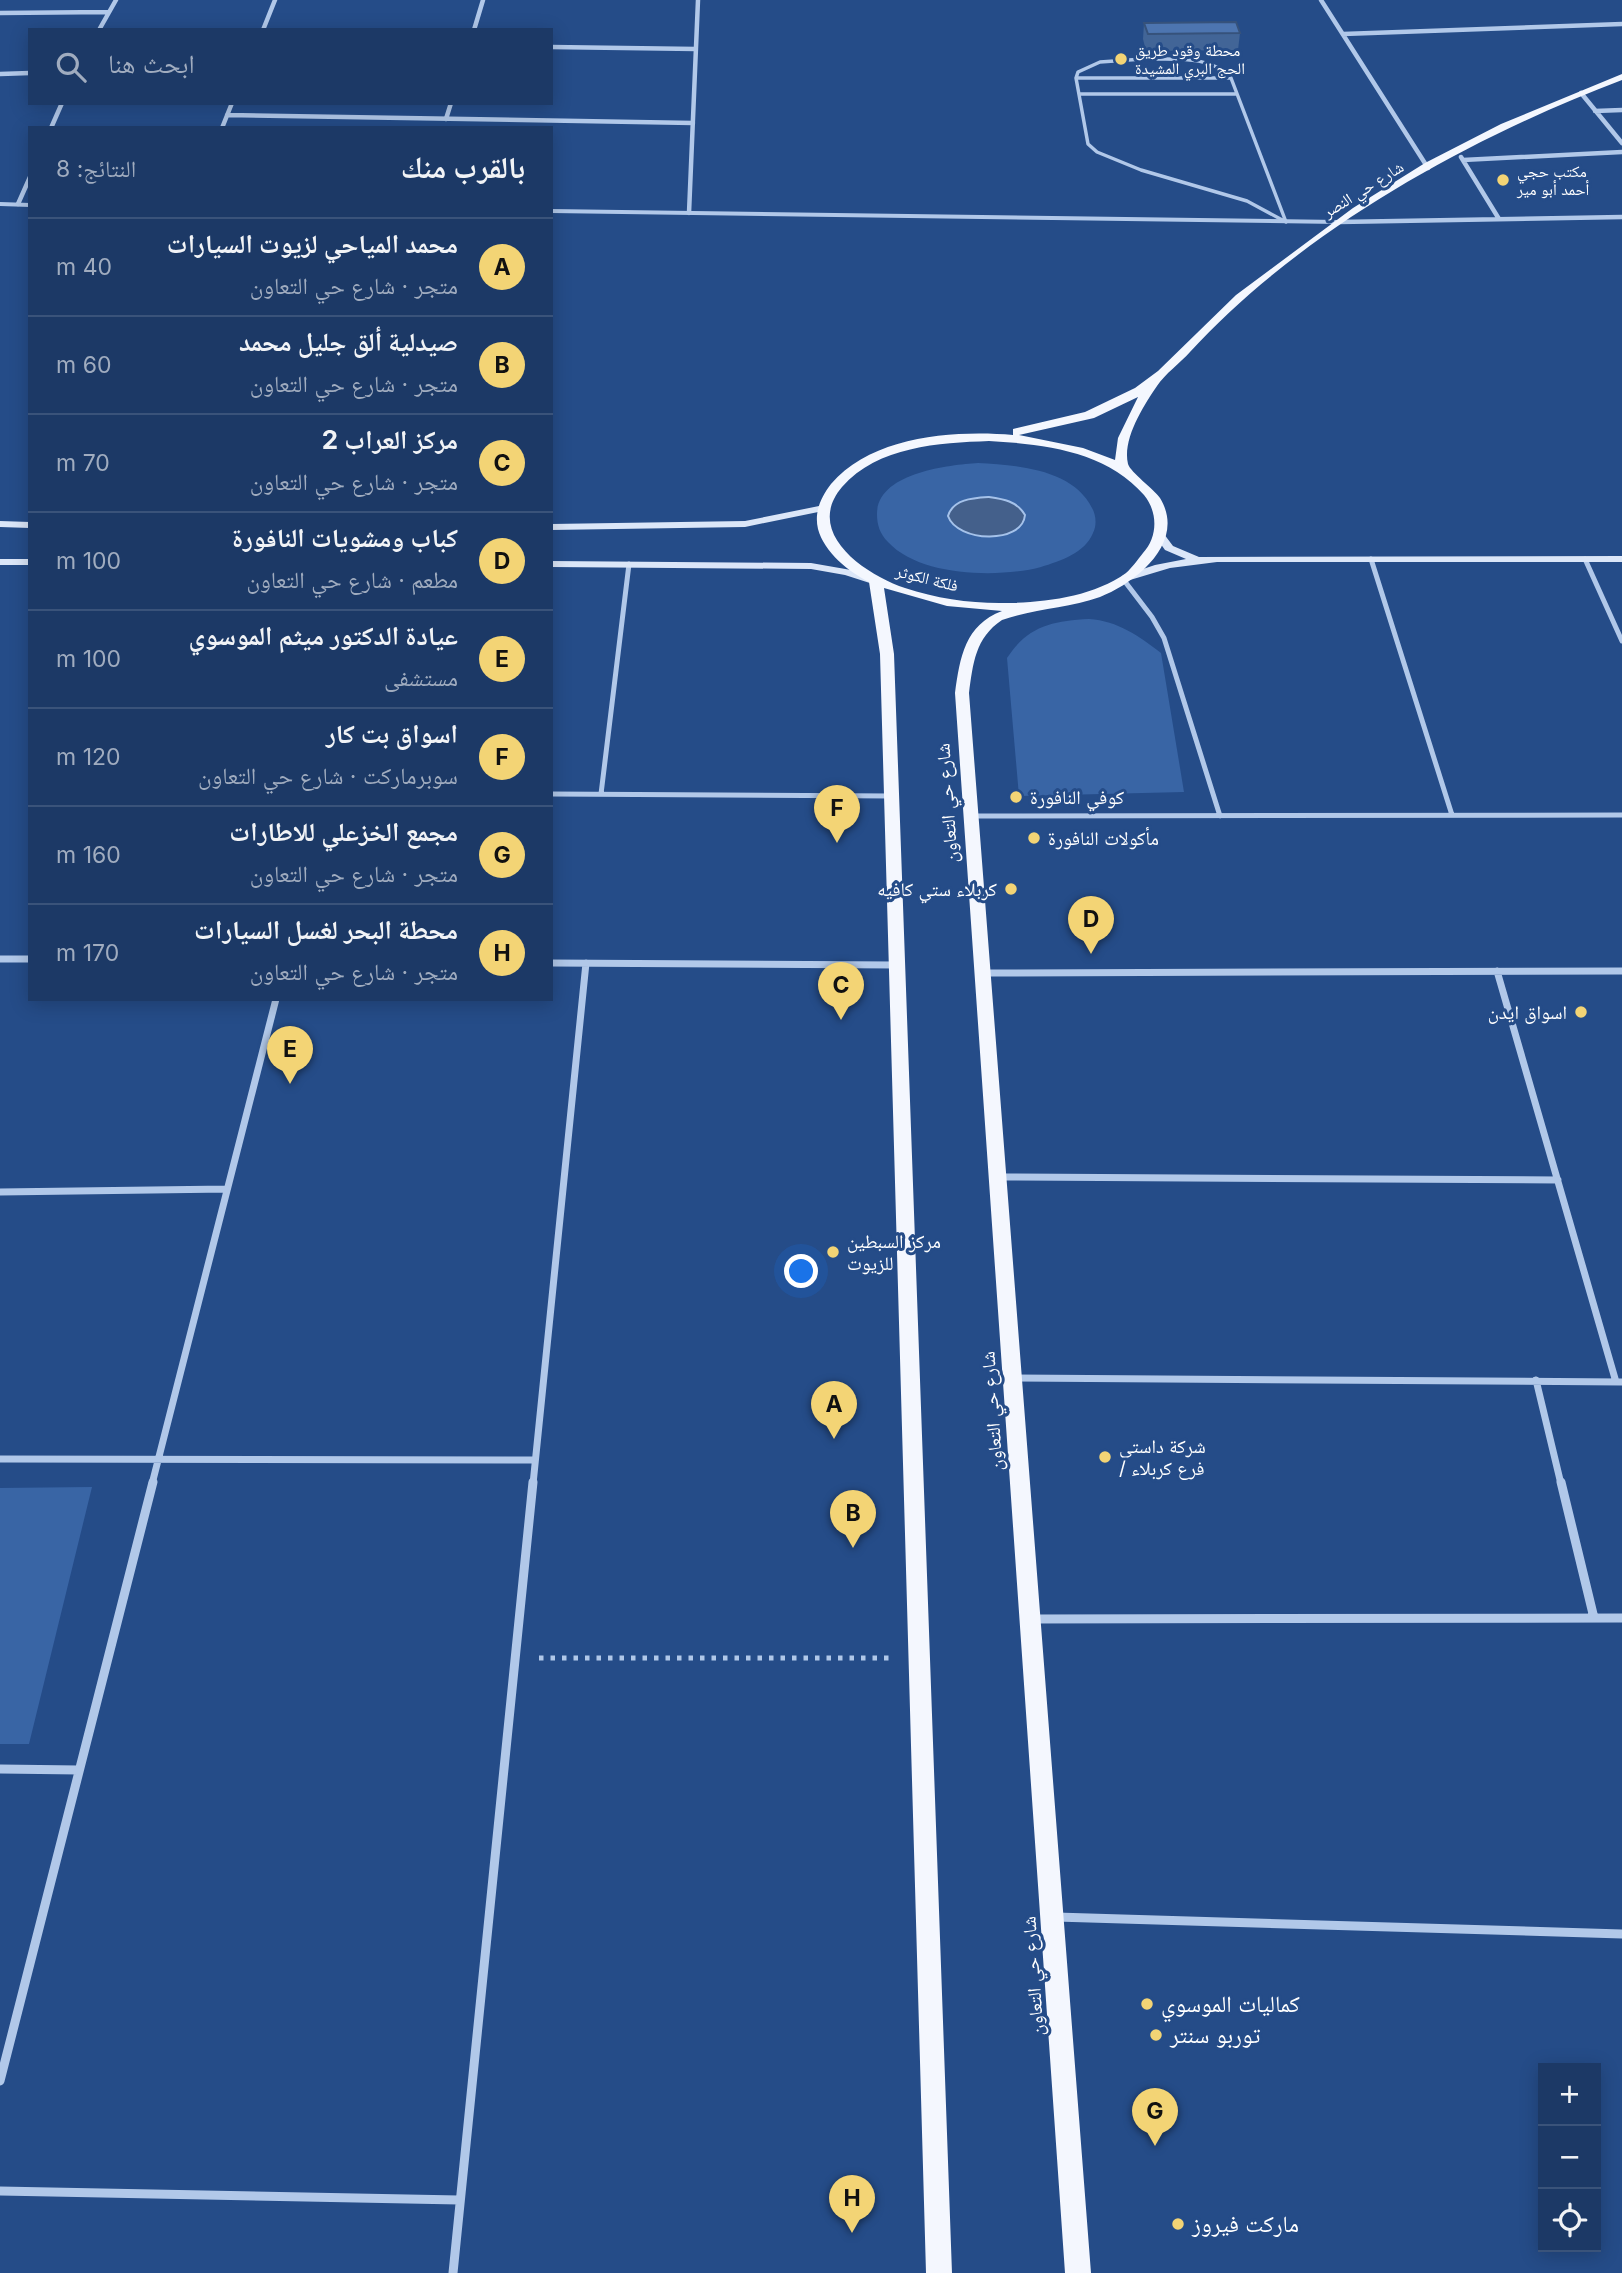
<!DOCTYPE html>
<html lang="ar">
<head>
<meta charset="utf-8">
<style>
	body { margin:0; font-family:Inter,"Noto Naskh Arabic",sans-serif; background:#25406c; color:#f1f3f6; direction:rtl }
	.controls { position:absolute; right:21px; bottom:21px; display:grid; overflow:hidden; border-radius:0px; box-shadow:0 4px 18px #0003 }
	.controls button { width:63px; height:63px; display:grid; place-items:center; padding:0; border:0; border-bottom:2px solid #3a537a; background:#1c3966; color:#f1f3f6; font:35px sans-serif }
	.you { position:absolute; left:802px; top:1272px; width:24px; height:24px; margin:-18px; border:5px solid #fff; border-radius:50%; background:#1a73e8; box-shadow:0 0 0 10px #1a73e833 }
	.badge { display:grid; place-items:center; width:46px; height:46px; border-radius:50%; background:#f3d475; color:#111; font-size:23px; font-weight:700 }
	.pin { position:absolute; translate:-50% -58px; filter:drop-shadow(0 2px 4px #0008) }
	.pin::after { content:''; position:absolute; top:37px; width:24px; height:21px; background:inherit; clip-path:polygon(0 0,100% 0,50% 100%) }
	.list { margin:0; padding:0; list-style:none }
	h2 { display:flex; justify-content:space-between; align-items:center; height:91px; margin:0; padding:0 28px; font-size:30px }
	h2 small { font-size:23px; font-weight:400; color:#a0acbf }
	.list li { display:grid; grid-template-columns:46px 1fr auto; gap:21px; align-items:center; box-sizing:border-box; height:98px; padding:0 28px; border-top:2px solid #3a537a }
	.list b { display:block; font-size:26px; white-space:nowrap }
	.list p { margin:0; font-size:23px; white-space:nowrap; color:#a0acbf }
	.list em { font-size:23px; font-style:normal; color:#a0acbf }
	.icon { flex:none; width:38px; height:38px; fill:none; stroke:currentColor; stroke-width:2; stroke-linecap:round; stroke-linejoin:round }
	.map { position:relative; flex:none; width:1622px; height:2273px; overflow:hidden; direction:ltr }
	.search { position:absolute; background:#1c3966; box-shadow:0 4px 18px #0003; left:28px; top:28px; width:525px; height:77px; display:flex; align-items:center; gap:18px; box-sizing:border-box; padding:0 24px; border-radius:0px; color:#a0acbf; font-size:26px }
	.panel { position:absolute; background:#1c3966; box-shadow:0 4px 18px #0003; left:28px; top:126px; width:525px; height:875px; border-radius:0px; direction:rtl }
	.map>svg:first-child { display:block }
</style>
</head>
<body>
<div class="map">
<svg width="1622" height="2273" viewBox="0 0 1622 2273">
	<rect width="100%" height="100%" fill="#254c88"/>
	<path fill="#3965a5" d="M978 463C1016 465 1073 469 1092 508 1096 515 1097 525 1093 533 1085 553 1060 561 1041 567 1000 578 920 577 888 542 880 534 877 525 877 514 877 473 948 465 978 463Z
		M1089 619C1118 621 1139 636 1161 653L1184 792 1019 796 1007 658C1028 626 1052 621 1089 619Z
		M92 1487 29 1744H0V1488Z"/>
	<path fill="#44608b" stroke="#a5c2ea" stroke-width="2" d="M989 497C1003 499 1017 501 1025 515 1022 545 957 542 948 516 953 499 973 498 989 497Z"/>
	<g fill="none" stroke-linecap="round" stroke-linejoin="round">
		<path stroke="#b1c8e9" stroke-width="5" stroke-dasharray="4.5 7" stroke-linecap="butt" d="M539 1658H890"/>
		<path stroke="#b1c8e9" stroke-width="3.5" d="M1143 59C1172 60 1210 54 1231 78L1286 222 1247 201 1141 170 1097 152 1088 144 1076 78 1078 72 1100 62Z
			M1076 78H1231
			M1079 94H1237"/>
		<path stroke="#b1c8e9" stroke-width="4.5" d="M1321 0 1428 168
			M0 13 109 12
			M99 30 116 0
			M263 30 275 0
			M474 30 483 0
			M1343 34 1622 24
			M551 47 696 49
			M0 74 30 73
			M1581 93 1622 143
			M1595 111 1622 110
			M227 115 693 123
			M446 119 451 103
			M51 128 62 103
			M222 128 232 103
			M1461 157 1499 219
			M1463 160 1622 152
			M18 204 30 177
			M689 213 698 0
			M1339 222 1622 217"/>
		<path stroke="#b1c8e9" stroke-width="5" d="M1371 559 1452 815
			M1585 559 1622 641
			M1123 579 1152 617 1164 638 1220 816
			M551 794 891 796
			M601 794 629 564
			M972 816 1622 815"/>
		<path stroke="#b1c8e9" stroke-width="7" d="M0 959H30
			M551 963 896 965
			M1497 971 1616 1382
			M982 973 1622 971
			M998 1177 1558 1180
			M0 1192 227 1189
			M1013 1378 1622 1382
			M1536 1380 1561 1484
			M0 1459 535 1460
			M152 1484 276 999
			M533 1484 586 963"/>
		<path stroke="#b1c8e9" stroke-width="9" d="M1561 1482 1594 1618
			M1034 1619 1622 1618
			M0 1769 79 1770
			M1056 1917 1622 1934
			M0 2081 153 1482
			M0 2191 459 2200
			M453 2273 533 1482"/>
		<path fill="#b1c8e9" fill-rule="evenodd" d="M0 202 30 203V207L0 206Z
			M551 209 1339 220 1343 222 1339 224 551 213Z"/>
		<path fill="#dbe6f8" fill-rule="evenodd" d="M824 505 828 506V510L745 527 551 530V524L745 521Z
			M0 521 30 522V528L0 527Z
			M1160 533 1164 534 1173 546 1199 557 1622 556V562H1217L1170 568 1130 580H1122V576L1155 565 1186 559 1165 550 1155 536Z
			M0 559H30V565H0Z
			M551 561 811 563 851 570 881 582 876 585 845 575 811 569 551 567Z"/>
		<path fill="#f4f7fe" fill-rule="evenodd" d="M1622 74V80C1469 138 1302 230 1190 352 1180 363 1165 374 1157 386 1144 405 1122 439 1128 464 1131 473 1153 488 1160 498 1187 542 1136 583 1100 597 1068 608 1034 609 1002 620 975 638 973 664 969 693L1091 2273H1065L955 693C960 657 965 625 1002 611L947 606 884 588 894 654 952 2273H926L880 654 869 582C849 572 824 552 818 529 814 512 821 497 831 484 872 436 954 430 1013 435V429L1085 412 1135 388 1158 371 1236 295 1353 208 1425 163 1501 124ZM1138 397 1118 438 1115 460 1083 448 1019 435 1094 418ZM989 441C1044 444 1106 451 1144 495 1158 512 1158 537 1143 553 1138 559 1132 568 1126 573 1091 598 1041 603 999 603 968 603 935 598 905 588 866 575 803 533 842 487 878 446 939 443 989 441Z"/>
	</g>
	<path fill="#426597" d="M1144 23 1240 33 1238 50 1146 51 1143 39Z"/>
	<path fill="#4d75b0" stroke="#36527b" stroke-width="2" d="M1236 22 1240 33 1148 34 1144 23Z"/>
	<g fill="#f3d475" stroke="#254c88" stroke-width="2.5">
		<circle cx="1121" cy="59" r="7"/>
		<circle cx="1503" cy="180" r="7"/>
		<circle cx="1016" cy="797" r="7"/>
		<circle cx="1034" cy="838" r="7"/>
		<circle cx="1011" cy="889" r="7"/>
		<circle cx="1581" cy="1012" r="7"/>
		<circle cx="833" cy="1252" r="7"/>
		<circle cx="1105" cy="1457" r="7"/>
		<circle cx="1147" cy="2004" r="7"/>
		<circle cx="1156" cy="2035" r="7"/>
		<circle cx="1178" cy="2224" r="7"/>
	</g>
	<g text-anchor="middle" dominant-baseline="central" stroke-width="6" stroke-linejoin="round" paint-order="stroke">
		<g font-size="16" fill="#fff" stroke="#254c88" text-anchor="start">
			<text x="1135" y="50">محطة وقود طريق<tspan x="1135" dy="18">الحج البري المشيدة</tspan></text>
			<text x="1517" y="171">مكتب حجي<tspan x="1517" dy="18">أحمد أبو مير</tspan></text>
		</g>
		<g font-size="16" fill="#fff" stroke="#254c88">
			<text transform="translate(1363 189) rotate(-32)">شارع حي النصر</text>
			<text transform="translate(927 578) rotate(14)">فلكة الكوثر</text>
		</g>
		<g font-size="19" fill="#fff" stroke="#254c88" text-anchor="start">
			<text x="1030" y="797">كوفي النافورة</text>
			<text x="1048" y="838">مأكولات النافورة</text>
			<text x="997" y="889" text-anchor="end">كربلاء ستي كافيه</text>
			<text x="1567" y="1012" text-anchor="end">اسواق ايدن</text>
			<text x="847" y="1241">مركز السبطين<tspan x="847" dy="22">للزيوت</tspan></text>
			<text x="1119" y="1446">شركة داستي<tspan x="1119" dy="22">/ فرع كربلاء</tspan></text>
		</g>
		<g font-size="19" fill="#fff" stroke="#254c88">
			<text transform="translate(947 803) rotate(-94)">شارع حي التعاون</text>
			<text transform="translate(992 1411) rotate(-94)">شارع حي التعاون</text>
			<text transform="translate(1033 1976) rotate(-94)">شارع حي التعاون</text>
		</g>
		<g font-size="23" fill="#fff" stroke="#254c88" text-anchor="start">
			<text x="1161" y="2004">كماليات الموسوي</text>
			<text x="1170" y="2035">توربو سنتر</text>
			<text x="1192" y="2224">ماركت فيروز</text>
		</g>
	</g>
</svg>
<div class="controls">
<button>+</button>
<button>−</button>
<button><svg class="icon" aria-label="locate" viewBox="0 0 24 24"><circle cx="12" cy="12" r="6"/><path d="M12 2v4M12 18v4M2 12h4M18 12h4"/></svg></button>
</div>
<div class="you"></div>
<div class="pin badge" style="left:834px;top:1439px">A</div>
<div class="pin badge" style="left:853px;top:1548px">B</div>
<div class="pin badge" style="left:841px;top:1020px">C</div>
<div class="pin badge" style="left:1091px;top:954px">D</div>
<div class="pin badge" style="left:290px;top:1084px">E</div>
<div class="pin badge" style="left:837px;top:843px">F</div>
<div class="pin badge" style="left:1155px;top:2146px">G</div>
<div class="pin badge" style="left:852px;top:2233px">H</div>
<div class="search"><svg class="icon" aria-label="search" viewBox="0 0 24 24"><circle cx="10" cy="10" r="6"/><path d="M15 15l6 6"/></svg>ابحث هنا</div>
<section class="panel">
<h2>بالقرب منك<small>النتائج: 8</small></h2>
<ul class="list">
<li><span class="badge">A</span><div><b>محمد المياحي لزيوت السيارات</b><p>متجر · شارع حي التعاون</p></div><em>40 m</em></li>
<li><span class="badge">B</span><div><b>صيدلية ألق جليل محمد</b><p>متجر · شارع حي التعاون</p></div><em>60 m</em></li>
<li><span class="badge">C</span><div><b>مركز العراب 2</b><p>متجر · شارع حي التعاون</p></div><em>70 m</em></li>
<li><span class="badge">D</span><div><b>كباب ومشويات النافورة</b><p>مطعم · شارع حي التعاون</p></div><em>100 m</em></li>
<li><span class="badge">E</span><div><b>عيادة الدكتور ميثم الموسوي</b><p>مستشفى</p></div><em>100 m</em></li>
<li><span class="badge">F</span><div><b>اسواق بت كار</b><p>سوبرماركت · شارع حي التعاون</p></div><em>120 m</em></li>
<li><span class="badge">G</span><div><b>مجمع الخزعلي للاطارات</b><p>متجر · شارع حي التعاون</p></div><em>160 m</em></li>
<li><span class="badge">H</span><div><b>محطة البحر لغسل السيارات</b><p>متجر · شارع حي التعاون</p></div><em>170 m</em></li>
</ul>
</section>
</div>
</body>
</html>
